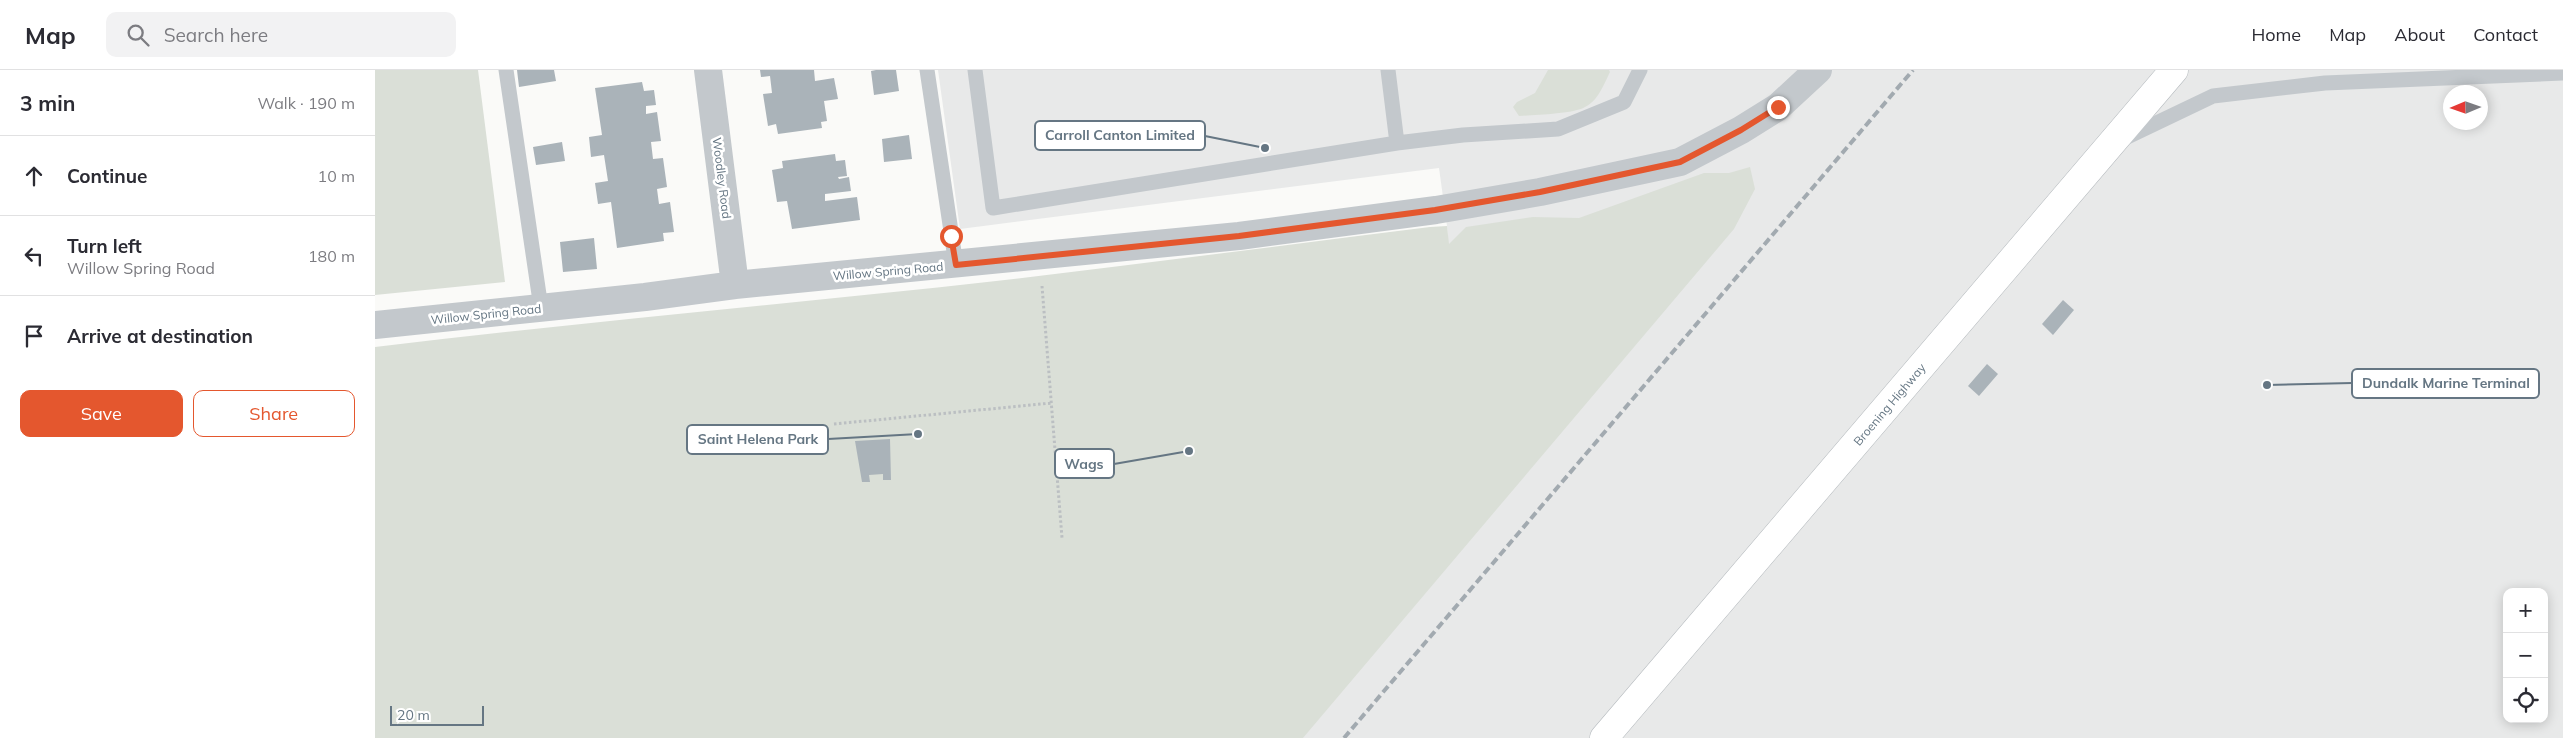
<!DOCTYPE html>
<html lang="en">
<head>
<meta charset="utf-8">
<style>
	body { margin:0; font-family:Mulish,sans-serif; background:#f2f2f3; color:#2b2b33 }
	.controls { position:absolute; right:15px; bottom:15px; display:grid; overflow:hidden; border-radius:10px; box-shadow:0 2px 12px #0003 }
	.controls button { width:45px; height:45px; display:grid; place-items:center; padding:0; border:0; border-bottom:1px solid #e1e1e2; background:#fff; color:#2b2b33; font:25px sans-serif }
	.compass { position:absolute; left:2068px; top:15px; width:45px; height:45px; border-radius:50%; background:#fff; box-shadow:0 2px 12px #0003; rotate:268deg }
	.scale { position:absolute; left:15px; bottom:12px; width:94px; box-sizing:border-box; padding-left:5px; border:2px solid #657683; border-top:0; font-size:14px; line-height:18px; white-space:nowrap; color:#657683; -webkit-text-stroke:4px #fff; paint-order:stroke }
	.stop { position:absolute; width:15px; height:15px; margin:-11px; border:4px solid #e4572e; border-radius:50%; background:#fff }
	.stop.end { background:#e4572e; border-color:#fff; box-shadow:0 1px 5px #0008 }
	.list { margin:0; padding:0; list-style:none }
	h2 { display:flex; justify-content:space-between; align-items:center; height:65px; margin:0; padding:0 20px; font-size:21px }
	h2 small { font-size:16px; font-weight:400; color:#7c7c81 }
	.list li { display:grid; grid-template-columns:32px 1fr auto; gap:15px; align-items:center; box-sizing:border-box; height:80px; padding:0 20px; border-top:1px solid #e1e1e2 }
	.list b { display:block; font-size:19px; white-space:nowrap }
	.list p { margin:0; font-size:16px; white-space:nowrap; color:#7c7c81 }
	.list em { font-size:16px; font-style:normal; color:#7c7c81 }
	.actions { display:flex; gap:10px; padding:15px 20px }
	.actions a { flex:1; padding:11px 0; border:1px solid #e4572e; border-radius:10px; text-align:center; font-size:18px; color:#e4572e }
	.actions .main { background:#e4572e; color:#fff }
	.icon { flex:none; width:28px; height:28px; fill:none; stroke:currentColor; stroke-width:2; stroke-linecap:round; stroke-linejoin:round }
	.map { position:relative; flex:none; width:2188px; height:668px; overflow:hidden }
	header { display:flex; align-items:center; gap:30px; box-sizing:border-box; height:70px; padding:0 25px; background:#fff; border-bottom:1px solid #e1e1e2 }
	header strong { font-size:24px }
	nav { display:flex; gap:28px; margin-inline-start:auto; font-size:18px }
	.search { width:350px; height:45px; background:#f2f2f3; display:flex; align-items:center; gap:12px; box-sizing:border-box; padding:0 18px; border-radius:10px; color:#7c7c81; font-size:19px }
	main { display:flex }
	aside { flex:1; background:#fff }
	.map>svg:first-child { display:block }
</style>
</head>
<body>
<header>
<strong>Map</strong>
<div class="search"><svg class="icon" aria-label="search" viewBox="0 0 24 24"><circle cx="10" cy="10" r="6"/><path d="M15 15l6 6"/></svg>Search here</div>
<nav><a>Home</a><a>Map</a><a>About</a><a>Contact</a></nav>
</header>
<main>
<aside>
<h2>3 min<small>Walk · 190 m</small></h2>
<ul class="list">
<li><svg class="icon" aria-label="ahead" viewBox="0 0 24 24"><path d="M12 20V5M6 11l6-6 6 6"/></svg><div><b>Continue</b></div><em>10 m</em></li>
<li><svg class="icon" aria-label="left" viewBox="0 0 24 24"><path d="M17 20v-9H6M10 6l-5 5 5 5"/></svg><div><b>Turn left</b><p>Willow Spring Road</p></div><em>180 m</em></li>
<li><svg class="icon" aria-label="arrive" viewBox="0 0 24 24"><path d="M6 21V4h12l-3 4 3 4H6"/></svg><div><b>Arrive at destination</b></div></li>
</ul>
<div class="actions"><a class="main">Save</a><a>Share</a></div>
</aside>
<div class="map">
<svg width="2188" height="668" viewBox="0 0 2188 668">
	<rect width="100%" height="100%" fill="#fafaf8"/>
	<path fill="#e8e9e9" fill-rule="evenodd" d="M563 0H2188V668H909L1091 452 1072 156 1064 98 585 159ZM2076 22H2106V52H2076ZM2132 522H2169V649H2132Z"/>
	<path fill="#dadfd7" d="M0 0H103L130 212 0 225Z
		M1173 0H1234L1235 2C1229 14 1223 31 1210 37 1198 44 1159 45 1144 46L1138 37 1142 32 1160 23Z
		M1375 97 1380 119 1359 159 928 668H0V277C207 252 414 234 621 211 766 194 910 175 1055 157L1072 156 1074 174 1091 157 1158 147 1204 148 1329 103H1354Z"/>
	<path fill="#aab3b9" d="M142 0H179L181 11 144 17Z
		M385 0H439L440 11 459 8 463 29 449 31 452 51 446 52 447 58 403 64 401 54 393 56 388 24 397 23 395 6 386 7Z
		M501 0H521L524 21 499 25 496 1Z
		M267 12 269 21 279 20 281 35 271 36V44L282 42 286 71 276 72 278 89 288 88 292 117 282 119 284 134 295 132 299 162 288 163 289 171 242 178 236 132 223 134 220 113 233 111 229 85 216 87 214 67 227 65 220 18Z
		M534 65 537 89 509 92 507 69Z
		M187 72 190 91 161 95 158 77Z
		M460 84 461 91 470 90 472 106 463 107 464 109 474 107 476 121 450 124V131L482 127 485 150 417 159 412 131 402 132 397 100 408 98 407 91Z
		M219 168 222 199 188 202 185 172Z
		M1688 230 1699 240 1678 265 1667 254Z
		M1612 294 1623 304 1604 326 1593 316Z
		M515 369 516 410H508V404L494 405 495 412H487L480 371Z"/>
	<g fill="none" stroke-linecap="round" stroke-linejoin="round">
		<defs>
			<g id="primary">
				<path id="s1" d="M1229 668 1799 0"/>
			</g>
		</defs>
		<use href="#primary" stroke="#b5babe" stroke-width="29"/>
		<path stroke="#bbbfc2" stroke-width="3" stroke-dasharray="2.5 2.5" stroke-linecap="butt" d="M667 216 687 468
			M459 354 677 333"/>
		<path stroke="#c3c8cc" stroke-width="15" d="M131 0 166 238
			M552 0 581 195
			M600 0 618 138 1022 73
			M1013 0 1022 73 1088 65 1183 59 1249 32 1265 0
			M1748 69 1838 26 1950 13 2188 3"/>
		<path stroke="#c3c8cc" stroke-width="28" d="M333 0 360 215
			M0 255 270 227 360 215 864 166 1061 140 1165 122 1305 92 1366 60 1403 37 1443 0"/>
		<use href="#primary" stroke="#fff" stroke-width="28"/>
		<path stroke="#a2aab0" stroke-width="4" stroke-dasharray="8 4" stroke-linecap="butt" d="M969 668 1538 0"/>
	</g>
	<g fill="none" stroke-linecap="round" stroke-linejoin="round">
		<path stroke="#e4572e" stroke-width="6" d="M576 166 581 195 864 166 1060 140 1165 122 1305 92 1366 60 1403 37"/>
	</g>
	<g text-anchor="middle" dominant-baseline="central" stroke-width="5" stroke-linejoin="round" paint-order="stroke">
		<g font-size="12" fill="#657683" stroke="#fff">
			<text transform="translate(347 108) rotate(83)">Woodley Road</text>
			<text transform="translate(513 201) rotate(-5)">Willow Spring Road</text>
			<text transform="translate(111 244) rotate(-6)">Willow Spring Road</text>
			<text stroke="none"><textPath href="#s1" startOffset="439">Broening Highway</textPath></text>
		</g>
	</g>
	<path fill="none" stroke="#657683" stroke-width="2" d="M890 78L830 66M1892 315L1977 313M543 364L453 369M814 381L739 394"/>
	<g fill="#657683" stroke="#fff" stroke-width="2">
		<circle cx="890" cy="78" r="5"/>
		<circle cx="1892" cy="315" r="5"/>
		<circle cx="543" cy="364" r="5"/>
		<circle cx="814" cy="381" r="5"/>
	</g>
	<g fill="#fff" stroke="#657683" stroke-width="2">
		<rect x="660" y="51" width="170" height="29" rx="5"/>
		<rect x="1977" y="299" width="187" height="29" rx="5"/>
		<rect x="312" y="355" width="141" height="29" rx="5"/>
		<rect x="680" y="379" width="59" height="29" rx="5"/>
	</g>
	<g font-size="14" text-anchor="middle" font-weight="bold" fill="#657683">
		<text x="745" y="70">Carroll Canton Limited</text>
		<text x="2071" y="318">Dundalk Marine Terminal</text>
		<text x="383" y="374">Saint Helena Park</text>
		<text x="709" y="399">Wags</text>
	</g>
</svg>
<div class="controls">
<button>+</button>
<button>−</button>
<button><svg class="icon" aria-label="locate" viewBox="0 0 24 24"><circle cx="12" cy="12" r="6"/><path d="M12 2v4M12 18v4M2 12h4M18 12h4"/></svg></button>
</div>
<svg class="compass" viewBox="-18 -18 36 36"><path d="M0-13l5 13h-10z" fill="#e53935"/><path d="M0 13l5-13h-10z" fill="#7c7c81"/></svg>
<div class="scale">20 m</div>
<div class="stop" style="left:576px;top:166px"></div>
<div class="stop end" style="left:1403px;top:37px"></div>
</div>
</main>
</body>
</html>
